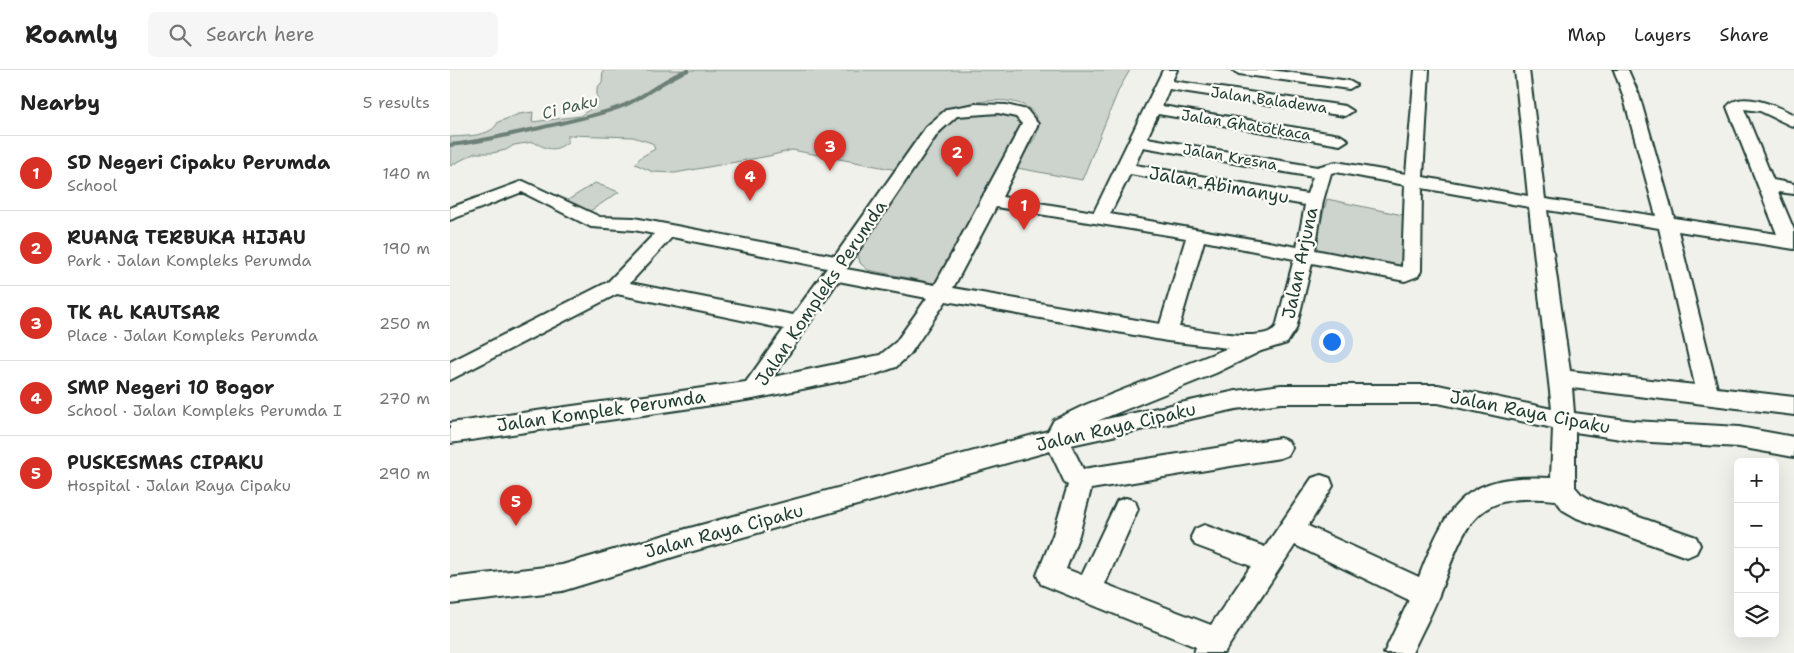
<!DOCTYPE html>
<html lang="en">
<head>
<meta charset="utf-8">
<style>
	body { margin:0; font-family:"Shantell Sans",sans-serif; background:#f6f6f6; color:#222 }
	.controls { position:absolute; right:15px; bottom:15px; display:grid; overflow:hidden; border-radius:8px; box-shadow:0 5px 20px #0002 }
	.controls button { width:45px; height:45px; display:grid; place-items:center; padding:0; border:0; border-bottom:1px solid #e0e0e0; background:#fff; color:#222; font:25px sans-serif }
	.you { position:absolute; left:881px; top:271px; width:18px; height:18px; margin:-12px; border:4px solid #fff; border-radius:50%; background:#1a73e8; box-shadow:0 0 0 8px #1a73e833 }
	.badge { display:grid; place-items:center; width:32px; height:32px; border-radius:50%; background:#d93025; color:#fff; font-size:16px; font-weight:700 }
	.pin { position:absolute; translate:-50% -41px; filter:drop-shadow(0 1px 2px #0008) }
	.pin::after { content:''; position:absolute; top:26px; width:18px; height:15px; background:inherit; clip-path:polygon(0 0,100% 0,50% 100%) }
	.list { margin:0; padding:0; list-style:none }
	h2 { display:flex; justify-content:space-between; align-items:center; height:65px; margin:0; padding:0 20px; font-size:21px }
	h2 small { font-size:16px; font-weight:400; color:#767676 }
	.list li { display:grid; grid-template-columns:32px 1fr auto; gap:15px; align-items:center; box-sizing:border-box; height:75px; padding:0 20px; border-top:1px solid #e0e0e0 }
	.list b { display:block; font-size:19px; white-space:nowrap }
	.list p { margin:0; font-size:16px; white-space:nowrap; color:#767676 }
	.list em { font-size:16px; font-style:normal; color:#767676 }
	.icon { flex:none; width:28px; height:28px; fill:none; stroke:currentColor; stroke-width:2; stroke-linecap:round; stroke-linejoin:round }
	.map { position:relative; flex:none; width:1344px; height:583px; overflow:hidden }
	header { display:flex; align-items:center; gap:30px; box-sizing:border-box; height:70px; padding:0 25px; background:#fff; border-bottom:1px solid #e0e0e0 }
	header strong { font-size:24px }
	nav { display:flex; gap:28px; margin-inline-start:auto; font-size:18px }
	.search { width:350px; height:45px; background:#f6f6f6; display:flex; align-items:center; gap:12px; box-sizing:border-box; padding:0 18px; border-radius:8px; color:#767676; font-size:19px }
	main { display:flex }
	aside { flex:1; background:#fff }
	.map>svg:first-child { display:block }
</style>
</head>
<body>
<header>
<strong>Roamly</strong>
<div class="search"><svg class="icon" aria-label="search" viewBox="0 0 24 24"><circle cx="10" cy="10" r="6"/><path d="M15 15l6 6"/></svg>Search here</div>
<nav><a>Map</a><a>Layers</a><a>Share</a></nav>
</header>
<main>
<aside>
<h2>Nearby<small>5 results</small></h2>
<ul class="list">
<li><span class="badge">1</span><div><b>SD Negeri Cipaku Perumda</b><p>School</p></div><em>140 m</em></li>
<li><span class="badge">2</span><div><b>RUANG TERBUKA HIJAU</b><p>Park · Jalan Kompleks Perumda</p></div><em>190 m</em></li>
<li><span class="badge">3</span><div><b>TK AL KAUTSAR</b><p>Place · Jalan Kompleks Perumda</p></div><em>250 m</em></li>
<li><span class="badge">4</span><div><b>SMP Negeri 10 Bogor</b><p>School · Jalan Kompleks Perumda I</p></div><em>270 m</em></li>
<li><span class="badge">5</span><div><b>PUSKESMAS CIPAKU</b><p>Hospital · Jalan Raya Cipaku</p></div><em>290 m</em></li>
</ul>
</aside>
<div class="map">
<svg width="1344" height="583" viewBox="0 0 1344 583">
	<rect width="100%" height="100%" fill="#f0f1eb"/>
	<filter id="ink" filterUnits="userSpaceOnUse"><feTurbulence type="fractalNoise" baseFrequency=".02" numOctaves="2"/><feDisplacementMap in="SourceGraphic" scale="10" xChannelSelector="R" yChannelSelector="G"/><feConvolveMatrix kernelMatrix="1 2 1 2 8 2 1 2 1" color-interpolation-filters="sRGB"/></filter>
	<g filter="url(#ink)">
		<path fill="#cdd3cd" stroke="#768880" d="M153 0H680L669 19 632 110 567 98C569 85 589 69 588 57 588 19 516 29 495 43L452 101 342 80 319 86 225 103 203 102 185 94 191 87 205 79 202 73 183 67 118 65V72C103 83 98 79 83 72L64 75 56 80 42 83H25L0 96V67C15 66 42 67 48 52L69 44 83 42 82 52 130 46 147 34V18L152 12Z
			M556 38 578 53 488 214 418 200 410 193 408 184 412 174 503 46Z
			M145 113 169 122 134 145 110 135Z
			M877 129 962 147 956 204 862 186Z"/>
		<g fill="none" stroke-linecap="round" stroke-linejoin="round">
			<path stroke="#6c8077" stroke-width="4" d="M0 75C31 72 60 64 90 58 118 51 148 46 175 35 198 25 215 8 238 0"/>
			<defs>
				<path id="minor" d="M713 0H727L722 11 895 36 903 41 895 46 719 19 712 36 890 65 898 70 890 75 708 44 697 68 867 97 886 92 956 104 965 0H979L973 107 1078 126 1065 0H1079L1095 129 1206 146 1173 25 1164 0H1178L1189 25 1224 148 1327 164 1277 37C1290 19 1329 37 1344 45V57L1310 41 1294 39 1323 110 1344 114V124L1328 122 1344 160V179L1228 161 1267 318 1344 327V345L1122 318 1124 343 1184 351 1289 357 1344 367V387L1289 377 1184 371 1125 362V417L1131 424 1143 431 1246 467 1250 475 1246 483 1237 487 1127 448 1113 440 1106 430C1026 422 1017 449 992 517 984 540 972 561 962 583H934L959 530 845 475 774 583H744L746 577 591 514 587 505 603 465 618 415 615 413 600 381 236 483 112 521 0 534V508L112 495 236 459 598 361 604 350 635 335 778 278 717 271 496 231 460 284 446 297 426 304 303 329 0 373V353L296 312 334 259 167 224 0 310V292L158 212 204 164 184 160 141 157 72 122 0 150V138L73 111 150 147 184 148 385 186 476 57 497 39 526 34 556 35 577 40 588 54 552 127 644 142ZM548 43 566 47 572 54 485 215 396 199 488 63 507 46ZM693 77 863 107 857 124 685 95ZM886 102 955 115 952 197 865 180 873 131 881 103ZM680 104 855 135 847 177 660 144ZM972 118 1079 137 1102 339 988 315H831L786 321 647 351 766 303 811 281 837 273 846 259 862 193 955 211 968 206 971 201ZM546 137 736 168 710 254 503 218ZM1097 140 1209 158 1245 315 1120 301ZM222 167 377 198 343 245 180 213ZM754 171 844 189 826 257C813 274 751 259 729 257ZM388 211 477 228 446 272 430 285 323 307ZM831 333H988L1103 358 1101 408C1016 403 997 433 969 507L858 456 883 416 880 408 871 405 862 408 815 477 754 455 745 459 741 467 745 475 801 496 761 555 655 514 688 439 685 431 676 428 667 431 632 505 616 499 629 465 641 419 830 388 838 385 842 378 838 371 830 368 633 399 621 375 786 339Z
					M782 0H821L899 11 906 15 899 19 789 4Z"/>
			</defs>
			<use href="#minor" stroke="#1f3d34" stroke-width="4"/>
			<use href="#minor" fill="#fdfcf7" fill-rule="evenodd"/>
		</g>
	</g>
	<g text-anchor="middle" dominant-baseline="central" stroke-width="4.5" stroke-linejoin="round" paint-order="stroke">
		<g font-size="15" fill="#1f3d34" stroke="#fdfcf7">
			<text transform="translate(819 30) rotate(8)">Jalan Baladewa</text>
			<text transform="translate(796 55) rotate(9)">Jalan Ghatotkaca</text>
			<text transform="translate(780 87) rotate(10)">Jalan Kresna</text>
		</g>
		<g font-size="16" font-style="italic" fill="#455e56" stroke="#fdfcf7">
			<text transform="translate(120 37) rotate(-14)">Ci Paku</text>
		</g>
		<g font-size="18" fill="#1f3d34" stroke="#fdfcf7">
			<text transform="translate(769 115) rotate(10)">Jalan Abimanyu</text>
			<text transform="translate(850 193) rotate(-78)">Jalan Arjuna</text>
			<text transform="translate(371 223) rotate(-56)">Jalan Kompleks Perumda</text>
			<text transform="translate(151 341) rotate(-8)">Jalan Komplek Perumda</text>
			<text transform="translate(1080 342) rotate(11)">Jalan Raya Cipaku</text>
			<text transform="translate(666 357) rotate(-13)">Jalan Raya Cipaku</text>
			<text transform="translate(274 461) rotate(-15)">Jalan Raya Cipaku</text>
		</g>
	</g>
</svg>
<div class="controls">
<button>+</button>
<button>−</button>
<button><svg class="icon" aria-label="locate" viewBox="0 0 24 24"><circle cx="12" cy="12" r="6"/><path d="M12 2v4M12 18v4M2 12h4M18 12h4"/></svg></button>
<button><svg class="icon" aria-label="layers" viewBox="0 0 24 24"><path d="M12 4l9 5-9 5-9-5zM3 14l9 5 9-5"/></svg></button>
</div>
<div class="you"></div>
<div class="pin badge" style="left:574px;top:160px">1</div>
<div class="pin badge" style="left:507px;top:107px">2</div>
<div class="pin badge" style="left:380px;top:101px">3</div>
<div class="pin badge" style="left:300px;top:131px">4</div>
<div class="pin badge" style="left:66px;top:456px">5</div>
</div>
</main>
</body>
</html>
